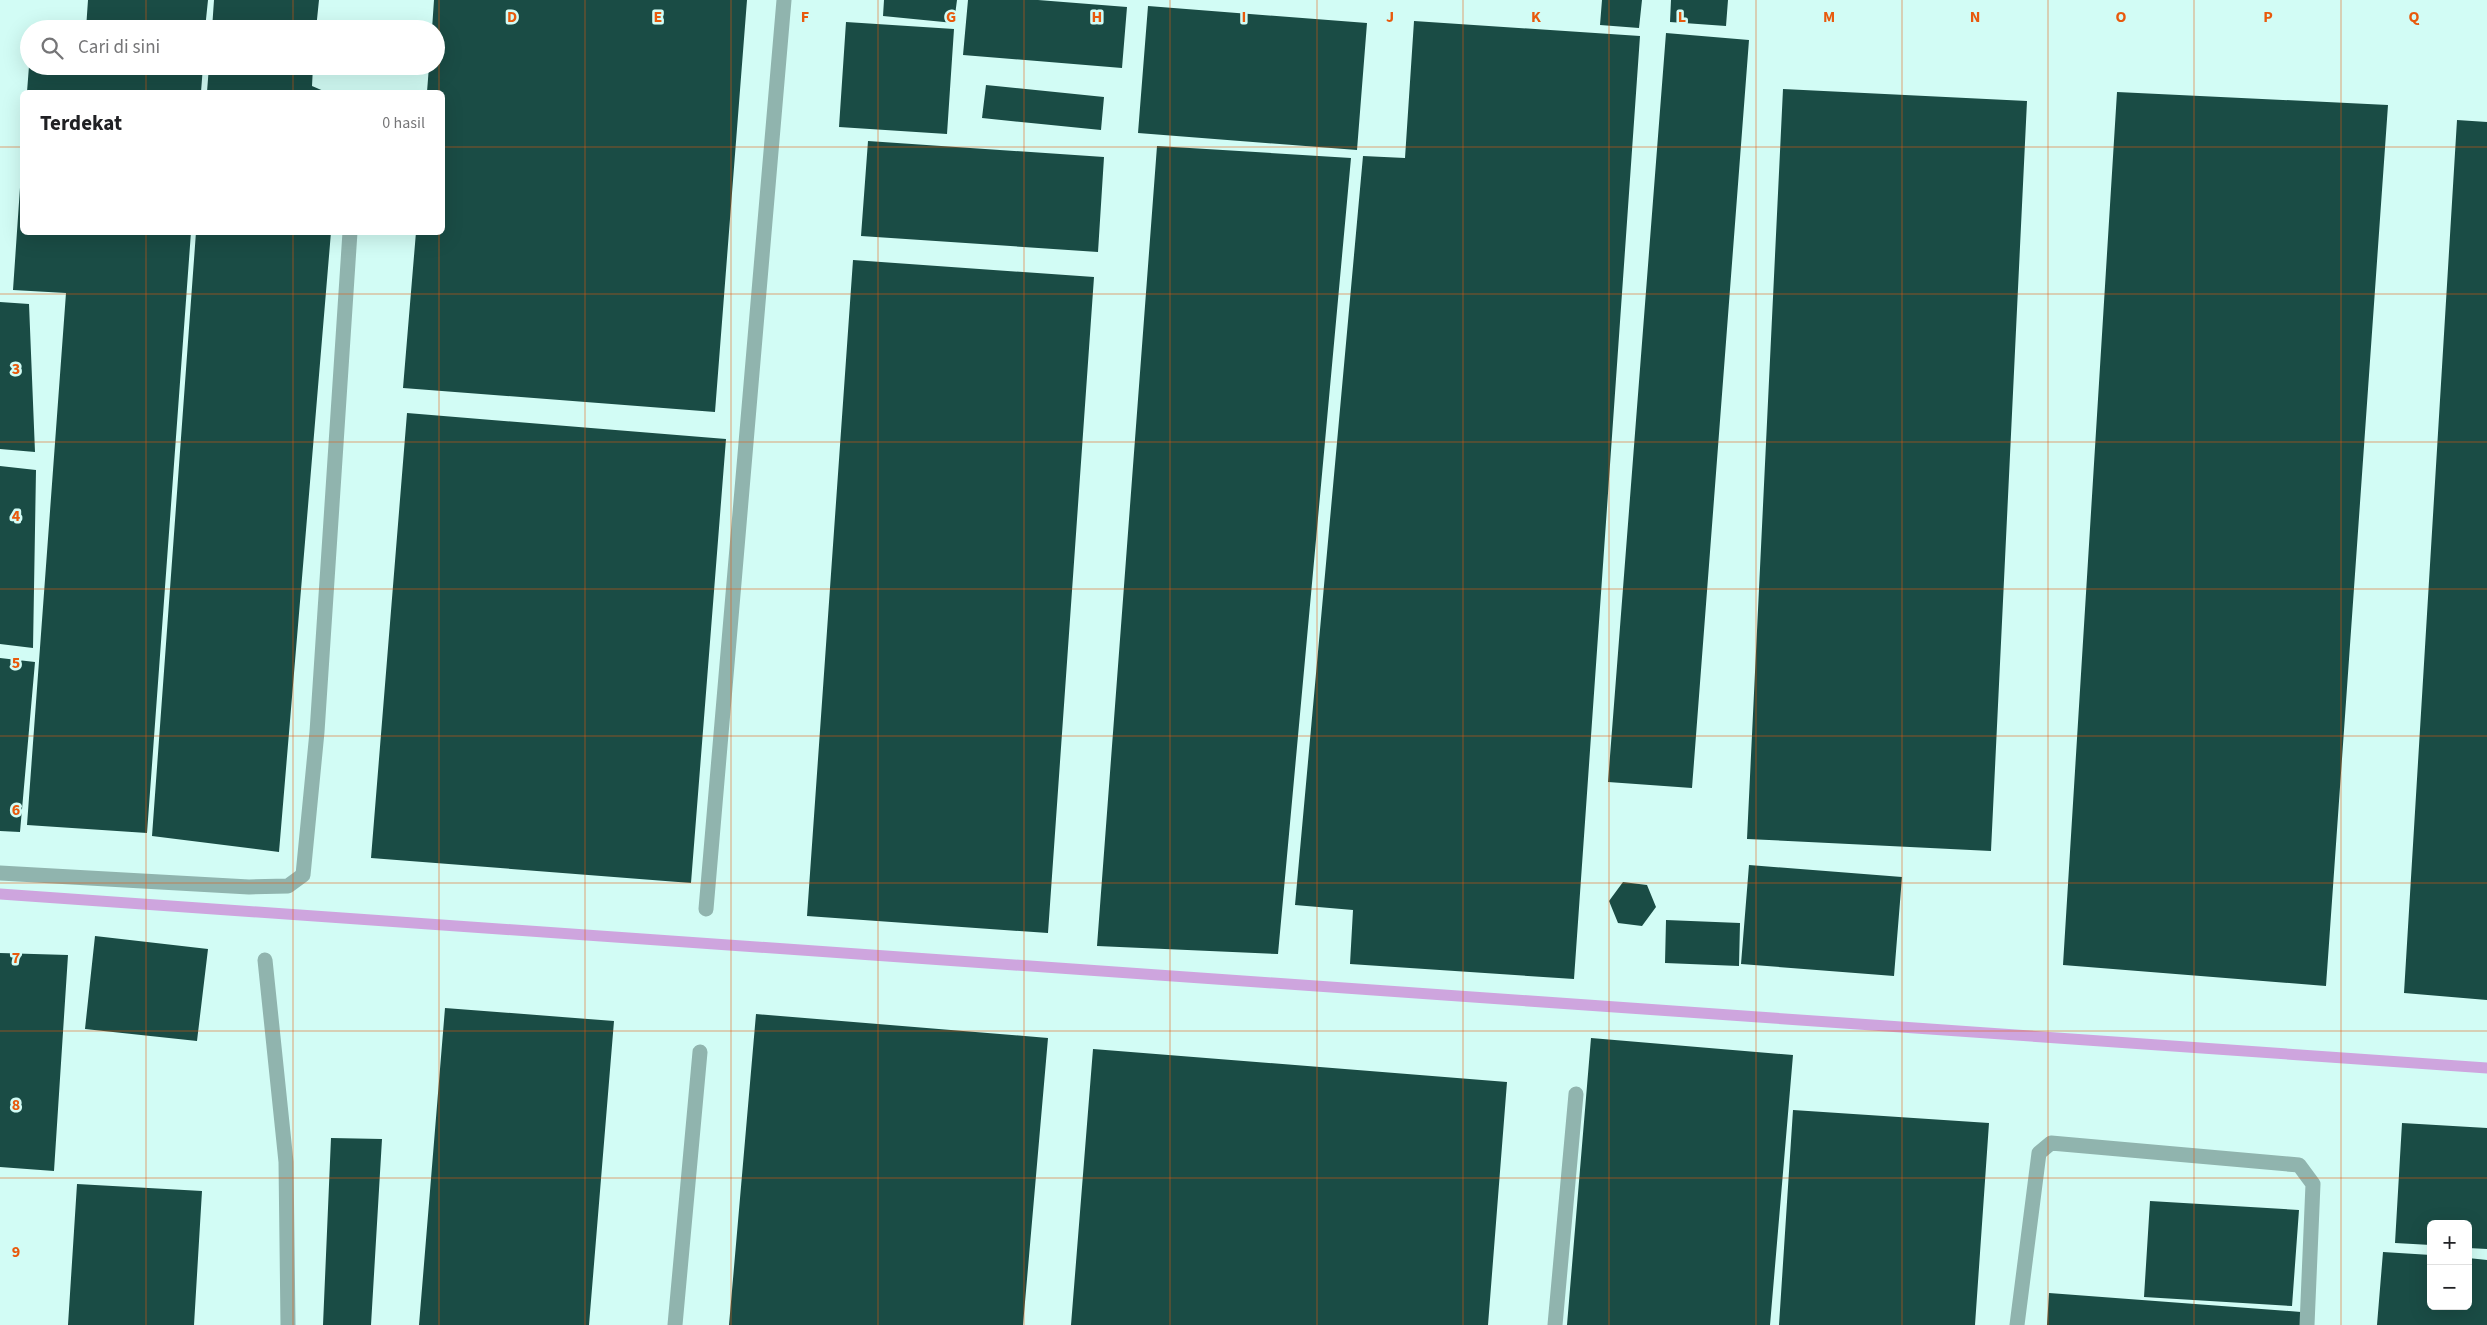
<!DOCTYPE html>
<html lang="id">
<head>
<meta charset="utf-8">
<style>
	body { margin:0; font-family:"Source Sans 3",sans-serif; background:#f2f2f2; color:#202124 }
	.controls { position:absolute; right:15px; bottom:15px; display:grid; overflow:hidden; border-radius:8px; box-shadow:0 5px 20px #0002 }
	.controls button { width:45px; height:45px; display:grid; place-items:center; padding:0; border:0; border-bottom:1px solid #e0e0e0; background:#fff; color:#202124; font:25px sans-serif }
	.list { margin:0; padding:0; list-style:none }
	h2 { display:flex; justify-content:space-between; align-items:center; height:65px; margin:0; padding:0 20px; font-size:21px }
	h2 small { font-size:16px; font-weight:400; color:#757577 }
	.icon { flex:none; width:28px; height:28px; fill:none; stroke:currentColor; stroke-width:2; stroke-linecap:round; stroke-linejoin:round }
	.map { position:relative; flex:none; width:2487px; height:1325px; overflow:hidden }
	.search { position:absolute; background:#fff; box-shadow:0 5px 20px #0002; left:20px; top:20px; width:425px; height:55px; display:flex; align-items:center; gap:12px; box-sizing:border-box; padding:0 18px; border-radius:28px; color:#757577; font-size:19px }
	.panel { position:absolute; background:#fff; box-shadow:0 5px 20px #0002; left:20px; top:90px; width:425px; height:145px; border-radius:8px }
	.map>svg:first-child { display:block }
</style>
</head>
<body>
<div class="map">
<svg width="2487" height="1325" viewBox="0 0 2487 1325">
	<rect width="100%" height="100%" fill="#d2fcf5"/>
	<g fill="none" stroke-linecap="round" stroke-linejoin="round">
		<path stroke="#cea5de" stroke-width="11" d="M0 894 2487 1068"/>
	</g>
	<path fill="#1a4c45" d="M88 0H208L205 29H86Z
		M214 0H319L316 29H212Z
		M434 0H747L715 412 403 388 416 232H442V92H427L429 66H436V29H432Z
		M884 0H957L954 23 883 16Z
		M968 0H1038L1127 7 1122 68 963 55Z
		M1602 0H1642L1639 28 1600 25Z
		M1671 0H1728L1726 26 1670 22Z
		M1148 6 1367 23 1357 150 1138 133Z
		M1414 21 1640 36 1574 979 1350 964 1353 910 1295 905 1363 156 1405 158Z
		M846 22 954 29 947 134 839 127Z
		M1666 33 1749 40 1692 788 1608 782Z
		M29 66H203L201 92H27Z
		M209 66H313L312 86 326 92H207Z
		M986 85 1104 97 1101 130 982 118Z
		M1783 89 2027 101 1991 851 1747 839Z
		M2117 92 2388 105 2326 986 2063 965Z
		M2457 120 2487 122V1000L2404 993Z
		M868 141 1104 157 1098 252 861 236Z
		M1157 146 1351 158 1278 954 1097 946Z
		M21 173 22 232H191L147 833 27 825 66 293 13 290Z
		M196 232H331L279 852 152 836Z
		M853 260 1094 277 1048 933 807 916Z
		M0 302 29 304 35 452 0 449Z
		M407 413 726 439 691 883 371 858Z
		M0 466 36 470 33 648 0 644Z
		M0 658 35 662 20 832 0 831Z
		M1749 865 1902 877 1894 976 1741 964Z
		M1623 882 1647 885 1656 907 1642 926 1618 923 1609 901Z
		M1666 920 1740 923 1739 966 1665 963Z
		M95 936 208 949 197 1041 85 1029Z
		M0 953 68 955 54 1171 0 1167Z
		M445 1008 614 1021 589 1325H419Z
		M756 1014 1048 1038 1023 1325H729Z
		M1591 1038 1793 1055 1770 1325H1567Z
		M1093 1049 1507 1082 1488 1325H1071Z
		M1793 1110 1989 1123 1975 1325H1779Z
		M2402 1123 2487 1128V1249L2468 1248V1224H2431V1245L2395 1243Z
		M331 1138 382 1139 371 1325H323Z
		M77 1184 202 1191 194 1325H68Z
		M2150 1201 2299 1210 2292 1306 2144 1297Z
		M2383 1252 2431 1255V1306H2468V1258L2487 1260V1325H2377Z
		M2049 1293 2301 1312 2300 1325H2047Z"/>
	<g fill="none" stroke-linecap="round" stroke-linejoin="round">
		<path stroke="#90b4ae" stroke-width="15" d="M0 873 249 887 288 886 303 875 317 732 350 232
			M706 909 784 0
			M265 960 286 1162 288 1325
			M675 1325 700 1052
			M1555 1325 1576 1094
			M2017 1325 2039 1153 2051 1143 2299 1165 2313 1184 2307 1325"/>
	</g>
	<path fill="none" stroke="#e8590c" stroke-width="1" stroke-opacity="0.55" d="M146 0V29M293 0V29M439 0V92M585 0V1325M731 0V1325M878 0V1325M1024 0V1325M1170 0V1325M1317 0V1325M1463 0V1325M1609 0V1325M1756 0V1325M1902 0V1325M2048 0V1325M2194 0V1325M2341 0V1325M146 66V92M293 66V92M0 147H22M442 147H2487M146 232V1325M293 232V1325M439 232V1325M0 294H2487M0 442H2487M0 589H2487M0 736H2487M0 883H2487M0 1031H2487M0 1178H2487"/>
	<g font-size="16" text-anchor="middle" font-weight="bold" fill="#e8590c" stroke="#d2fcf5" stroke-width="5" stroke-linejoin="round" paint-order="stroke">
		<text x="512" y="22">D</text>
		<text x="658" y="22">E</text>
		<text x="805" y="22">F</text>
		<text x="951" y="22">G</text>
		<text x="1097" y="22">H</text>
		<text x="1244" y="22">I</text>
		<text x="1390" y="22">J</text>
		<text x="1536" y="22">K</text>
		<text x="1682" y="22">L</text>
		<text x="1829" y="22">M</text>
		<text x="1975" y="22">N</text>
		<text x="2121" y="22">O</text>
		<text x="2268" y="22">P</text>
		<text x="2414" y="22">Q</text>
		<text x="16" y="374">3</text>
		<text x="16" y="521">4</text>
		<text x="16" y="668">5</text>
		<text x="16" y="815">6</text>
		<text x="16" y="963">7</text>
		<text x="16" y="1110">8</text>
		<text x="16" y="1257">9</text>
	</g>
</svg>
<div class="controls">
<button>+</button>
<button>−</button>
</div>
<div class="search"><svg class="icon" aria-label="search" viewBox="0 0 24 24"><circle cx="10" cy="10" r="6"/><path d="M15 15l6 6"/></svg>Cari di sini</div>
<section class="panel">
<h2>Terdekat<small>0 hasil</small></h2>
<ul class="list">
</ul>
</section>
</div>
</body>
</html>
